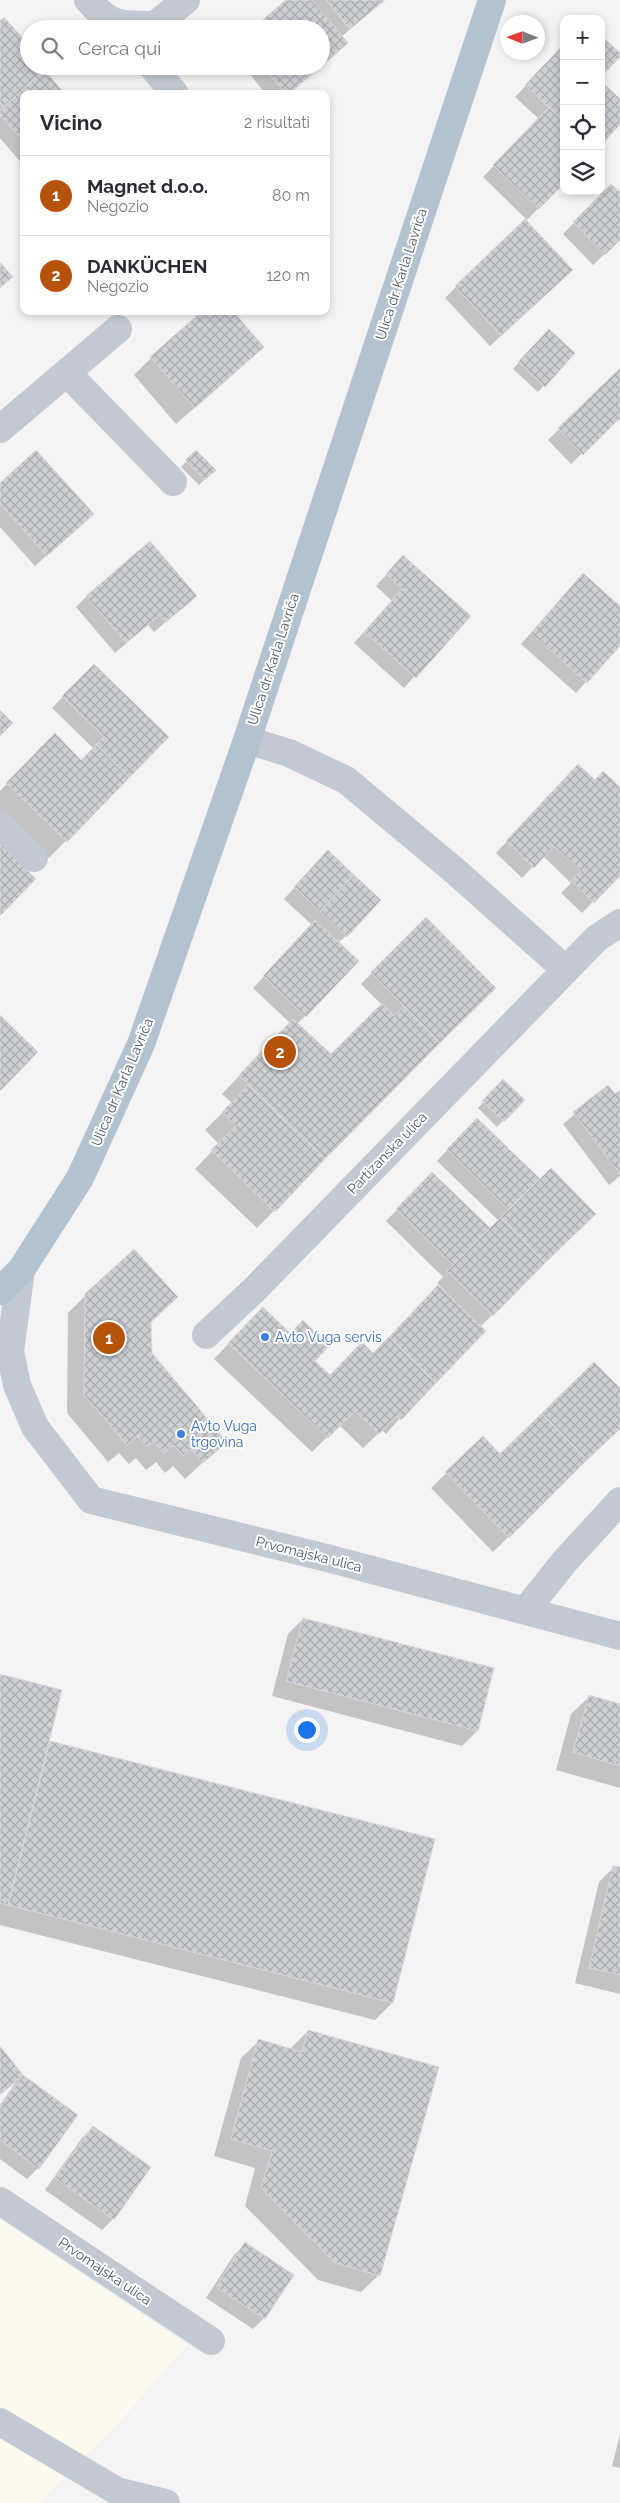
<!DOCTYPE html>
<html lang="it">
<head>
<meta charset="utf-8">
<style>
	body { margin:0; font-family:Raleway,sans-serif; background:#f2f2f3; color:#2b2b33 }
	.controls { position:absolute; right:15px; top:15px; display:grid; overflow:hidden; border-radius:10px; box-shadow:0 2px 8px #0003 }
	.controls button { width:45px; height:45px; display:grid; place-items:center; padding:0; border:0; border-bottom:1px solid #e1e1e2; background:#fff; color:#2b2b33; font:25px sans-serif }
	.compass { position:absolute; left:500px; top:15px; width:45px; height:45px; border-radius:50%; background:#fff; box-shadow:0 2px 8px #0003; rotate:271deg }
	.you { position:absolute; left:306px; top:1729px; width:18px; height:18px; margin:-12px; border:4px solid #fff; border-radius:50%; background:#1a73e8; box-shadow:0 0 0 8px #1a73e833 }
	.badge { display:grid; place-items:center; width:32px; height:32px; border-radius:50%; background:#b45309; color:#fff; font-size:16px; font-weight:700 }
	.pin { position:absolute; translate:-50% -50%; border:2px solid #fff; box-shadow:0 1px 5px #0006 }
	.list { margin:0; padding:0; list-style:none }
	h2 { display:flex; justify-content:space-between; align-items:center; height:65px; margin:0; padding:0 20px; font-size:21px }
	h2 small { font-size:16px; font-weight:400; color:#7c7c81 }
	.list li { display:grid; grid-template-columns:32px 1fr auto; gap:15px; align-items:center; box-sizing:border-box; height:80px; padding:0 20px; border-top:1px solid #e1e1e2 }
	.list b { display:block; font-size:19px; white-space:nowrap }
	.list p { margin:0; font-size:16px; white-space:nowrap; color:#7c7c81 }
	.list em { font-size:16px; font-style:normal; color:#7c7c81 }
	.icon { flex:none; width:28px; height:28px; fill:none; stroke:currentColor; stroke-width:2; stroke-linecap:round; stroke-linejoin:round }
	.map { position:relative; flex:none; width:620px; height:2503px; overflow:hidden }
	.search { position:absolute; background:#fff; box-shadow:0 2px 8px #0003; left:20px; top:20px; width:310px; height:55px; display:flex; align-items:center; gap:12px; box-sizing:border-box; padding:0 18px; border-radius:28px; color:#7c7c81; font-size:19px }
	.panel { position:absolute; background:#fff; box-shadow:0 2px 8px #0003; left:20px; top:90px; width:310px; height:225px; border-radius:10px }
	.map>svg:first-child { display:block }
</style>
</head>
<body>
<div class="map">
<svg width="620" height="2503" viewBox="0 0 620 2503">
	<defs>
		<pattern id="building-cross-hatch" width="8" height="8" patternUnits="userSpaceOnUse" patternTransform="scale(1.25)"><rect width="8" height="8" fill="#cdcfd5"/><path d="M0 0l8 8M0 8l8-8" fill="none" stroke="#a8abb0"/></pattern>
	</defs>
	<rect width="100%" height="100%" fill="#f5f3f3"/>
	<path fill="#fdf9ef" d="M0 2219 187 2345 116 2426 58 2483 42 2503H0Z"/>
	<path fill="#0003" d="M288 0H385L341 37 347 43 336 54 289 94H266L243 66H321V29Z
		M0 23 29 66H46L43 70 63 94H24V166L0 138Z
		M564 46V182L527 220 483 177 539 119 515 97Z
		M611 185 620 194V239L593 265 563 234Z
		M560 281 490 346 445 298 456 287Z
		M543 336 573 353 538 392 513 369Z
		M151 358 245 364 176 424 134 375Z
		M620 370V421L618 419 571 464 548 440Z
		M196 451 214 470 199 485 181 467Z
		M0 485 81 525 35 566 0 527Z
		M393 568 469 616 404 688 354 643 392 601 376 586Z
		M583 575 620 608V644L576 693 521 644Z
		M87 596 184 606 154 632 148 625 115 653 76 607Z
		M94 665 167 737 49 858 0 811V791L55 735 81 762 94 749 52 708Z
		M567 777 620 789V874L582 913 561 893 571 883 543 856 522 878 496 853Z
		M317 863 346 936 338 943 305 1016 297 1024 331 1056 382 1005 361 984 426 919 494 988 257 1228 195 1169 219 1144 205 1130 232 1103 222 1094 290 1023 253 988 312 925 284 899Z
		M503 1081 523 1100 497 1127 478 1108Z
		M607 1087 614 1096 620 1092V1176L609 1185 563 1124Z
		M466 1130 540 1181 594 1214 480 1327 386 1434 382 1430 363 1448 339 1425 312 1452 214 1359 248 1323 313 1361 329 1377 373 1354 444 1292 445 1291 437 1283 443 1277 386 1221 432 1174 490 1230 499 1221 437 1161Z
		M86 1295 150 1354 225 1442 185 1479 173 1466 165 1473 156 1462 146 1470 136 1458 129 1464 119 1453 108 1462 67 1413 68 1313Z
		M620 1390V1427L493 1552 431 1488 483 1437 500 1455Z
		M303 1619 477 1731 462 1746 272 1696 288 1634Z
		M0 1676 47 1746 50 1742 433 1840 392 2003 375 2020 0 1925Z
		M589 1697 620 1705V1788L556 1770 571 1714Z
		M614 1867 620 1869V1994L575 1983 599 1882Z
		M308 2031 379 2275 361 2292 318 2280 245 2206 255 2168 214 2156 241 2058 259 2041 290 2049Z
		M0 2048 23 2076 38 2168 27 2179 0 2159V2105L16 2082 0 2095Z
		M93 2127 113 2219 102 2230 45 2190 82 2138Z
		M245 2244 264 2318 253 2329 206 2298 234 2255Z
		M620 2435V2468L612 2466Z"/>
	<path fill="url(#building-cross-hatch)" stroke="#d7d9de" d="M286 0H312L348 43 321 66V29H252Z
		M326 0H385L350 29Z
		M4 17 29 45V66L48 67 3 107 0 103V21Z
		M601 35 620 53V57L601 77Z
		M564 44V122L525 85Z
		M263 66H321L289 94H286Z
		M45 70 65 94H24V142L0 115V110Z
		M601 81 620 99V125L601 145Z
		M549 107 564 122V184L539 209 493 165Z
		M611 184 620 192V240L605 255 573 222Z
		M525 219 573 270 501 336 455 286Z
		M0 262 13 277 0 288Z
		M202 311H233L264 347 195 408 150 357Z
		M549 329 575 353 545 387 518 362Z
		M620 368V418L583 455 558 428Z
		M36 450 94 514 47 556 0 504V483Z
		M196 450 216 470 205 480 185 460Z
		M150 541 197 596 166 622 160 615 126 643 86 596Z
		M403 555 471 616 416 678 364 632 402 589 386 574Z
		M583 573 620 606V646L587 683 531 633Z
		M94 664 169 737 129 778 96 745 104 737 62 696Z
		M0 710 13 723 0 736Z
		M55 733 81 760 96 745 129 778 67 842 6 783Z
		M578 764 595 780 603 771 620 787V876L594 903 571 881 581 871 554 846 534 868 506 841Z
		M0 843 36 879 0 916Z
		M328 850 354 875 320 911 294 887Z
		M354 875 381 900 347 937 320 911Z
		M426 917 496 988 440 1043 371 972Z
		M315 920 359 961 306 1017 263 976Z
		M382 1003 394 1016 404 1006 440 1043 325 1159 239 1075 293 1019 331 1054Z
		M0 1015 38 1052 0 1091Z
		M503 1079 525 1100 504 1122 482 1101Z
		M248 1085 325 1159 275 1212 211 1150 236 1126 222 1112Z
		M608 1085 615 1094 620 1090V1174L573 1112Z
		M477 1118 540 1179 509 1210 447 1149Z
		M551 1168 596 1214 545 1263 501 1217Z
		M432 1172 490 1228 453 1265 396 1209Z
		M501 1217 545 1263 493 1316 447 1271Z
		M134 1249 178 1297 151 1322 152 1353 227 1442 203 1463 191 1449 183 1456 174 1445 164 1454 154 1441 147 1447 137 1436 127 1445 84 1395 85 1294Z
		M438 1285 486 1331 436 1383 389 1337Z
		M263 1307 290 1333 303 1320 329 1346 315 1361 330 1375 362 1342 373 1353 389 1337 436 1383 401 1420 397 1416 379 1434 355 1411 328 1438 228 1343Z
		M594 1362 620 1388V1429L587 1460 542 1413Z
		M542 1413 587 1460 509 1538 445 1472 483 1436 500 1454Z
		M303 1618 494 1668 478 1731 286 1681Z
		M0 1674 62 1690 8 1905 0 1903Z
		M589 1695 620 1704V1766L573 1752Z
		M50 1741 435 1839 393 2003 8 1905Z
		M613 1866 620 1867V1975L589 1968Z
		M308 2030 439 2067 380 2276 335 2263 261 2188 272 2151 231 2139 258 2039 302 2052Z
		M0 2046 23 2075 0 2094Z
		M23 2075 78 2115 39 2169 0 2140V2107Z
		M93 2126 151 2167 114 2220 55 2178Z
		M245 2242 294 2275 265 2319 216 2287Z"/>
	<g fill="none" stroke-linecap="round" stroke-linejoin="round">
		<path stroke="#c1cad2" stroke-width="28" d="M88 0C111 27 122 25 155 25L186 0
			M152 66 175 94
			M67 373 173 482
			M0 429 118 329
			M247 740 289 753 346 780 455 871 566 970
			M0 824 34 858
			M21 1270 10 1351 17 1385 35 1427 91 1500 327 1558 620 1636
			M206 1335 255 1289 597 938 620 923
			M526 1610 565 1561 620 1501
			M0 2201 211 2341
			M0 2422 117 2491 166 2503"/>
		<path stroke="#b3c2d1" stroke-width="28" d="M0 1291 21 1270 80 1178 141 1044 247 740 492 0"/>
	</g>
	<g fill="#3f7fe0" stroke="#fff" stroke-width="2">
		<circle cx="265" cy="1337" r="5"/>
		<circle cx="181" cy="1434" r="5"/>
	</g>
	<g text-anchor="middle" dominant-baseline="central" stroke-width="4" stroke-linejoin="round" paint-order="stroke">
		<g font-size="14" fill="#4a5661" stroke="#fff">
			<text transform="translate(401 274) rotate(-72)">Ulica dr. Karla Lavriča</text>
			<text transform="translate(273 659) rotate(-72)">Ulica dr. Karla Lavriča</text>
			<text transform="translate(122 1082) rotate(-67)">Ulica dr. Karla Lavriča</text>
			<text transform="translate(387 1153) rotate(-46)">Partizanska ulica</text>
			<text transform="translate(309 1554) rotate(14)">Prvomajska ulica</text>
			<text transform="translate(105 2271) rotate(34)">Prvomajska ulica</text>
		</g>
		<g font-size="14" fill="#366cbe" stroke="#fff" text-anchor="start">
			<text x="275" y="1337">Avto Vuga servis</text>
			<text x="191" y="1426">Avto Vuga<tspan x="191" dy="16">trgovina</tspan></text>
		</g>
	</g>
</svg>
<div class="controls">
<button>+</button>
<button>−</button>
<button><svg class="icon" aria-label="locate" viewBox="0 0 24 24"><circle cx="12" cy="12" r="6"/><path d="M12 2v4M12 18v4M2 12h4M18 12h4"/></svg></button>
<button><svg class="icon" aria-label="layers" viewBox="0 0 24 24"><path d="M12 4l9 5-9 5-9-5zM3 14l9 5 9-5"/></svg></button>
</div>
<svg class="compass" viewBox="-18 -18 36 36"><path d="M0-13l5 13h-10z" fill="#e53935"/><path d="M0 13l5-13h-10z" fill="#7c7c81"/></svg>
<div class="you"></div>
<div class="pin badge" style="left:109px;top:1338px">1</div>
<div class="pin badge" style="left:280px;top:1052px">2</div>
<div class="search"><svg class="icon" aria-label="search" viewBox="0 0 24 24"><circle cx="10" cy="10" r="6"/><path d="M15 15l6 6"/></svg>Cerca qui</div>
<section class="panel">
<h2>Vicino<small>2 risultati</small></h2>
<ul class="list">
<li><span class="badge">1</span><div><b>Magnet d.o.o.</b><p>Negozio</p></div><em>80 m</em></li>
<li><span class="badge">2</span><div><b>DANKÜCHEN</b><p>Negozio</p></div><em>120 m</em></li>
</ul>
</section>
</div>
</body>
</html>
